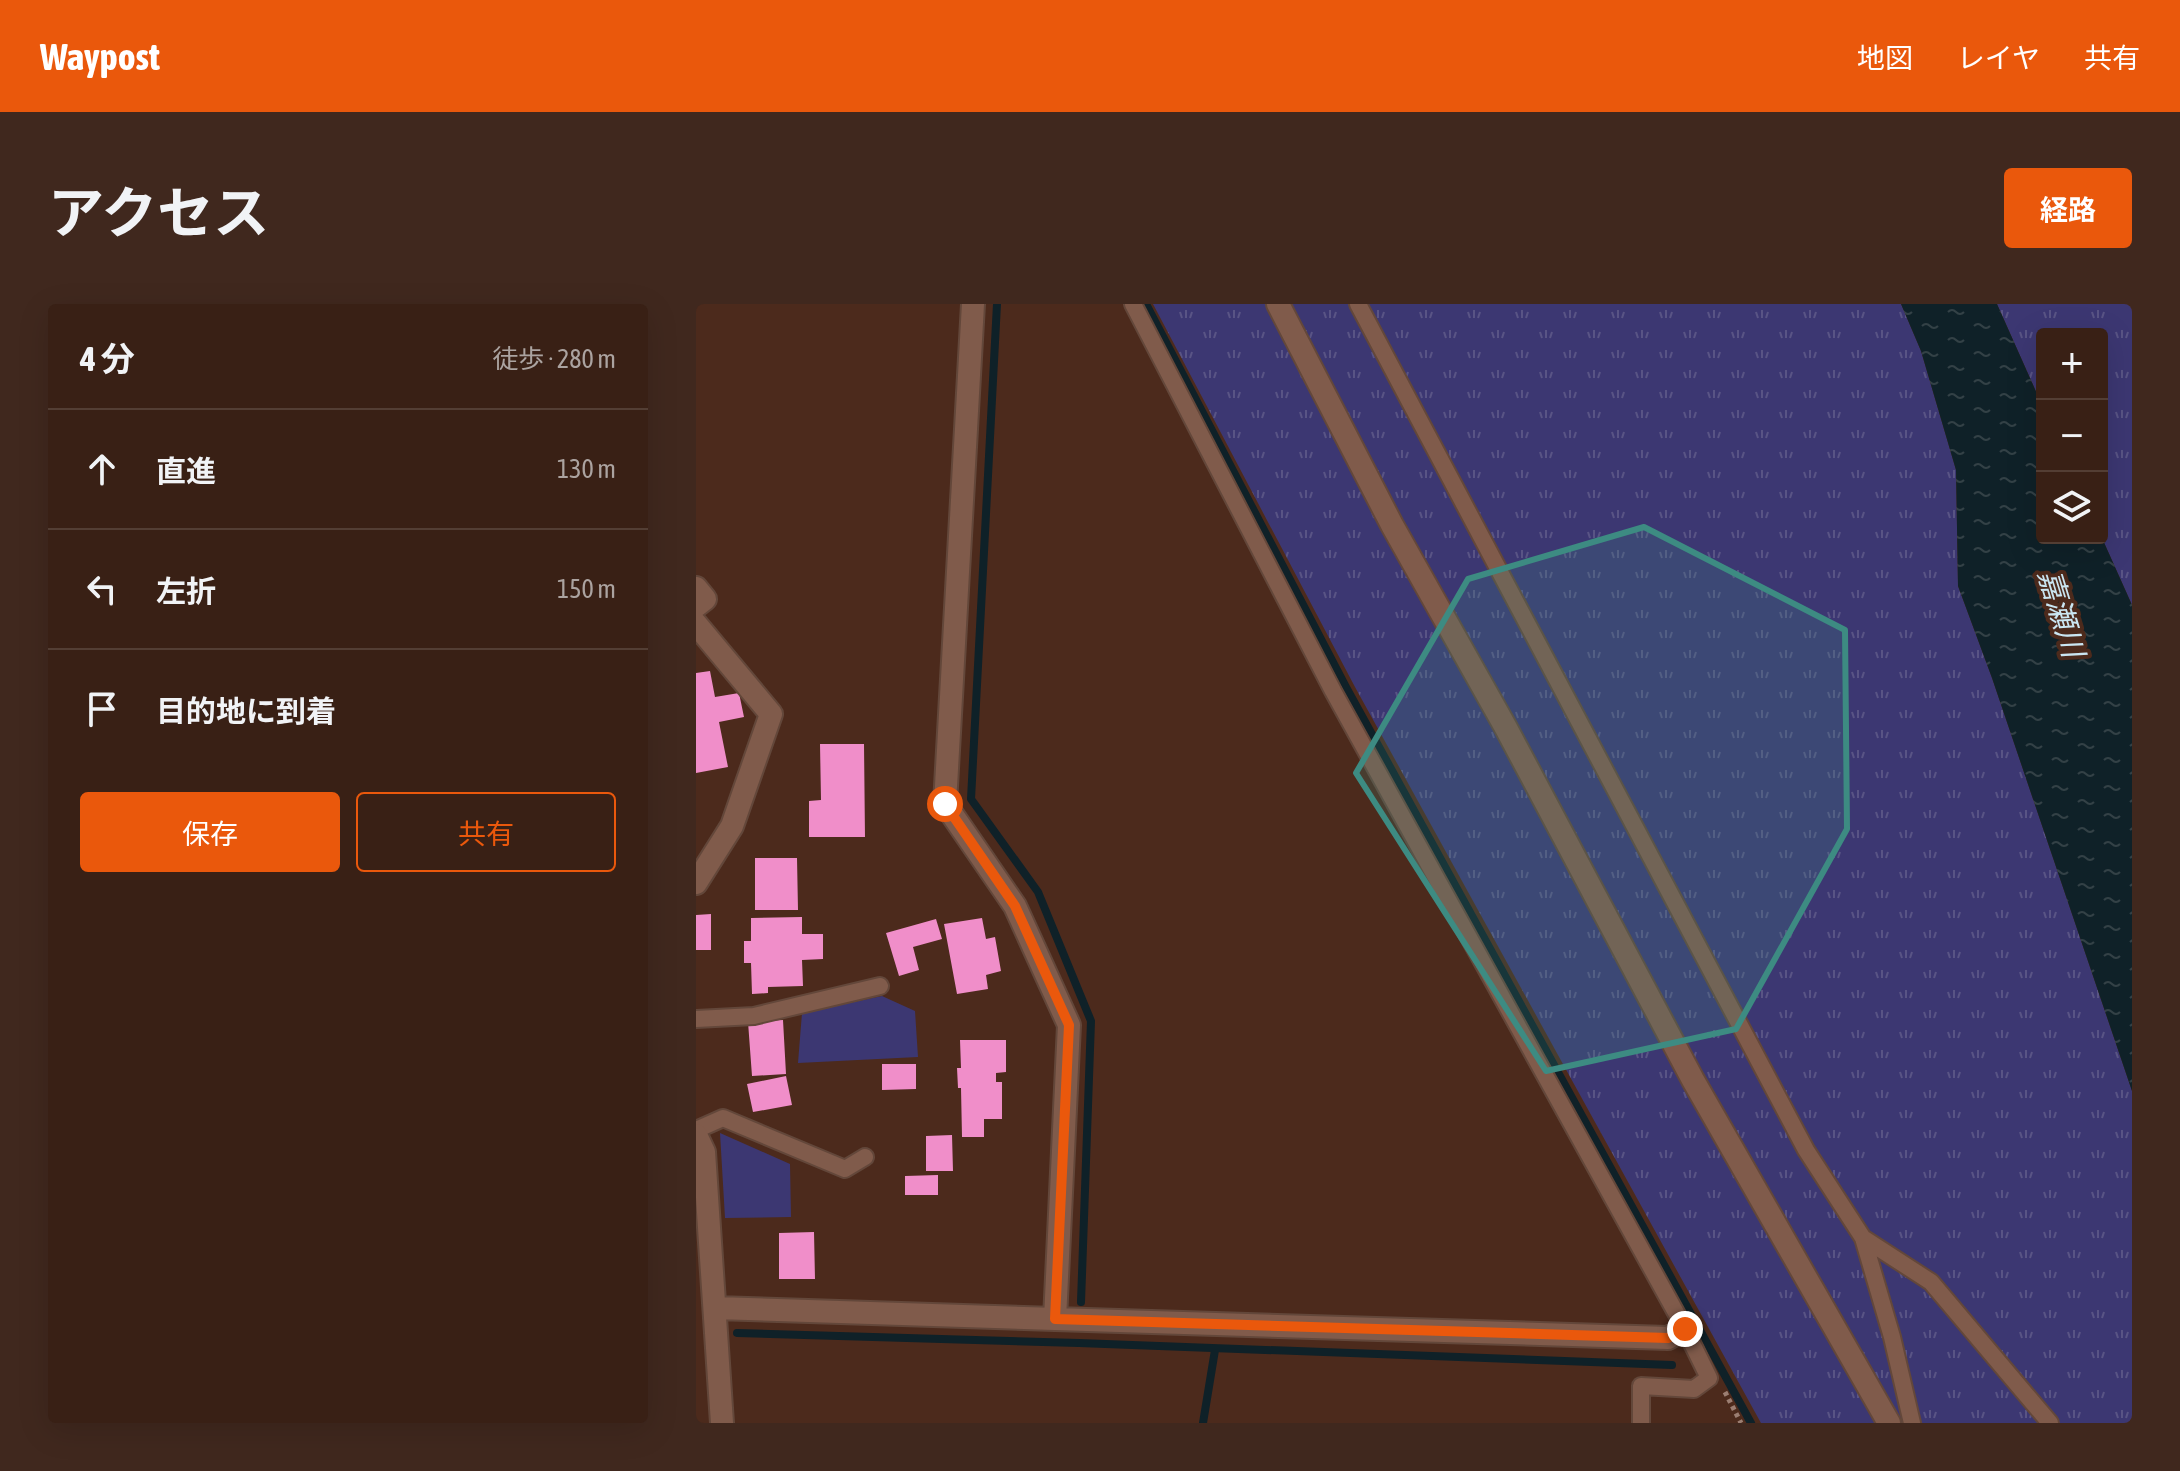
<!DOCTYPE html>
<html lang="ja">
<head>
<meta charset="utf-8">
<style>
	body { margin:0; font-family:"Asap Condensed","Noto Sans JP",sans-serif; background:#40281e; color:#f1f3f6 }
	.controls { position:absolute; right:24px; top:24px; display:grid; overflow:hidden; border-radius:8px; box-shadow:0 8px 32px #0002 }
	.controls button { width:72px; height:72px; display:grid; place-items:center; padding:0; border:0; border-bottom:2px solid #533e34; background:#392015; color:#f1f3f6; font:40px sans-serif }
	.stop { position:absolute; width:24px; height:24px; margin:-18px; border:6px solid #ea580c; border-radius:50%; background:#fff }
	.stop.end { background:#ea580c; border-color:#fff; box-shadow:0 2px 8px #0008 }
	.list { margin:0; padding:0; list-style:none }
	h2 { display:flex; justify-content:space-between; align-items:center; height:104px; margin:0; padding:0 32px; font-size:34px }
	h2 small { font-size:26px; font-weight:400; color:#aba3a0 }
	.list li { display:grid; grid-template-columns:52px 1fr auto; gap:24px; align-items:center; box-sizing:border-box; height:120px; padding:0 32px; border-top:2px solid #533e34 }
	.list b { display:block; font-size:30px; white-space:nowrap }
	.list em { font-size:26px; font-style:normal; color:#aba3a0 }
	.actions { display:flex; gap:16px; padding:24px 32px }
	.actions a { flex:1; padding:18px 0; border:2px solid #ea580c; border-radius:8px; text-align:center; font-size:28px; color:#ea580c }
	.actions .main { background:#ea580c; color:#fff }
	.icon { flex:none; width:44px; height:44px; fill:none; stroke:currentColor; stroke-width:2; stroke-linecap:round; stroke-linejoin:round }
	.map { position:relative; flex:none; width:1436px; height:1119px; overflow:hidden; border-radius:8px }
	header { display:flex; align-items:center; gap:48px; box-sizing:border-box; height:112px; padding:0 40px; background:#ea580c; color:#fff }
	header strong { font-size:38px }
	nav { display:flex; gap:44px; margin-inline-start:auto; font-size:28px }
	.intro { display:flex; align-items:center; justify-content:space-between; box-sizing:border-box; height:192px; padding:0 48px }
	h1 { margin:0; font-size:56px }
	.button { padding:20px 36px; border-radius:8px; background:#ea580c; color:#fff; font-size:28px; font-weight:700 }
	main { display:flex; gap:48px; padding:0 48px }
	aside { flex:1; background:#392015; border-radius:8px; box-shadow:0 8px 32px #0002 }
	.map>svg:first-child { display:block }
</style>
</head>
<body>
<header>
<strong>Waypost</strong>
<nav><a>地図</a><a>レイヤ</a><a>共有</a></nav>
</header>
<div class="intro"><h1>アクセス</h1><a class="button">経路</a></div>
<main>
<aside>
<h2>4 分<small>徒歩 · 280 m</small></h2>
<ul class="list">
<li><svg class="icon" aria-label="ahead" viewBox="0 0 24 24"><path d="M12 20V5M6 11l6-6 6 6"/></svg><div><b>直進</b></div><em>130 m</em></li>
<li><svg class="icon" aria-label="left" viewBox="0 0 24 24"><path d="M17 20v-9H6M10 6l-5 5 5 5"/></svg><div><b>左折</b></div><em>150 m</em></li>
<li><svg class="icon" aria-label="arrive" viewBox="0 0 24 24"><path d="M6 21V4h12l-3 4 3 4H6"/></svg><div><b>目的地に到着</b></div></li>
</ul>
<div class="actions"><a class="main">保存</a><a>共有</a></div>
</aside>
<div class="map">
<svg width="1436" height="1119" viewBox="0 0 1436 1119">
	<defs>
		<pattern id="grass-tufts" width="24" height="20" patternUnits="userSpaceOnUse" patternTransform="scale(2)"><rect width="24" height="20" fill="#3c3772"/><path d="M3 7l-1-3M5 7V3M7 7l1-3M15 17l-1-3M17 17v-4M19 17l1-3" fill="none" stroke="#595485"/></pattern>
		<pattern id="water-ripples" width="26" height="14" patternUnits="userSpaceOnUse" patternTransform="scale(2)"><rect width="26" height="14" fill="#0f2128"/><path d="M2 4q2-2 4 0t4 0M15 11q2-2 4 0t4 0" fill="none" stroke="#334146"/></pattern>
	</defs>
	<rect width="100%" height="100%" fill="#4c2a1c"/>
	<path fill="url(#grass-tufts)" d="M457 0H1205L1225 47 1260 166 1262 282 1296 374 1436 787V1119H1065L659 383Z
		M1301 0H1436V301L1406 234V30H1346V101Z"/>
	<path fill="#3c3772" d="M186 692 219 707 222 753 102 759 106 709Z
		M24 829 94 860 95 913 29 914Z"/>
	<path fill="url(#water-ripples)" d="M1205 0H1301L1346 101V234H1406L1436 301V787L1296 374 1262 282 1260 166 1225 47Z"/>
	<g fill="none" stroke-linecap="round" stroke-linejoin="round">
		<path stroke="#0f2128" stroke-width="8" d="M301 0 275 495 342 588 395 717 385 998
			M450 0 650 383 1055 1119
			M41 1029 383 1039 976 1061
			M507 1119 519 1046"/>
	</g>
	<path fill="#f08ec9" d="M14 367 19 393 43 389 48 413 23 418 32 463 0 469V369Z
		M124 440H168L169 533H113V497L125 496Z
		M59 554H101L102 606H59Z
		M15 610V646H0V611Z
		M106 613V630H127V655L106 656 107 682 72 683V689L56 690 55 659H48V637H55V614Z
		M286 614 290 635 299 633 305 667 290 671 292 685 261 690 248 620Z
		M240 615 246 635 217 643 223 666 203 672 190 629Z
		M87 716 90 770 56 772 52 718Z
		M264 736H310V768L300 769V778H306V815H288V833H266L265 784H262L261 764H265Z
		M186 760H220V785L186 786Z
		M90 772 96 801 57 808 51 780Z
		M256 831 257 867H230V832Z
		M242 871V891H209V872Z
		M118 928 119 975H83V929Z"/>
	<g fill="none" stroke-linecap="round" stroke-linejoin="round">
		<defs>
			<path id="service" d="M437 0 637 387 989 1025 1013 1074 998 1085 945 1082V1119
				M662 0 1110 846 1167 934 1196 1033 1216 1119
				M0 715 58 712 184 682
				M0 826 27 814 149 865 169 853
				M1167 934 1235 978 1354 1119"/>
			<path id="minor" d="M582 0 696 221 810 424 997 776 1193 1119
				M0 284 9 295 0 302
				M0 320 75 410 36 522 0 579
				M0 831 8 848 26 1119
				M20 1004 359 1015 373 721 319 602 249 500 277 0
				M359 1015 972 1034 989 1025"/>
		</defs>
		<use href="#service" stroke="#63473a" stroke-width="20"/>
		<use href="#minor" stroke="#63473a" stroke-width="26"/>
		<path stroke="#9b7e72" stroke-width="5" stroke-dasharray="4 4" stroke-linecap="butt" d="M1029 1088 1045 1119"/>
		<use href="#service" stroke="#805b4b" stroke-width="16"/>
		<use href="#minor" stroke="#805b4b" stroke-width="22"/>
	</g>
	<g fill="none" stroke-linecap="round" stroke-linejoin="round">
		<path stroke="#ea580c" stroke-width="10" d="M249 500 319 602 373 721 359 1015 972 1034 989 1025"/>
	</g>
	<path fill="#3d8b82" fill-opacity="0.2" stroke="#3d8b82" stroke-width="6" stroke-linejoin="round" d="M948 223 1149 326 1151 525 1040 725 850 767 660 469 772 275Z"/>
	<g text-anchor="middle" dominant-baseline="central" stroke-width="8" stroke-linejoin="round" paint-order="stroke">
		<g font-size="30" font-style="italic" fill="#cae6f2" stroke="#4c2a1c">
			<text transform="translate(1366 309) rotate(73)">嘉瀬川</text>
		</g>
	</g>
</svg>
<div class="controls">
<button>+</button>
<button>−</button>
<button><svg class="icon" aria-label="layers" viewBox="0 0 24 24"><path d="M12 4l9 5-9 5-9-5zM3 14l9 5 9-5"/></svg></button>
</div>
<div class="stop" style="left:249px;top:500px"></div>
<div class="stop end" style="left:989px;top:1025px"></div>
</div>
</main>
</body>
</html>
